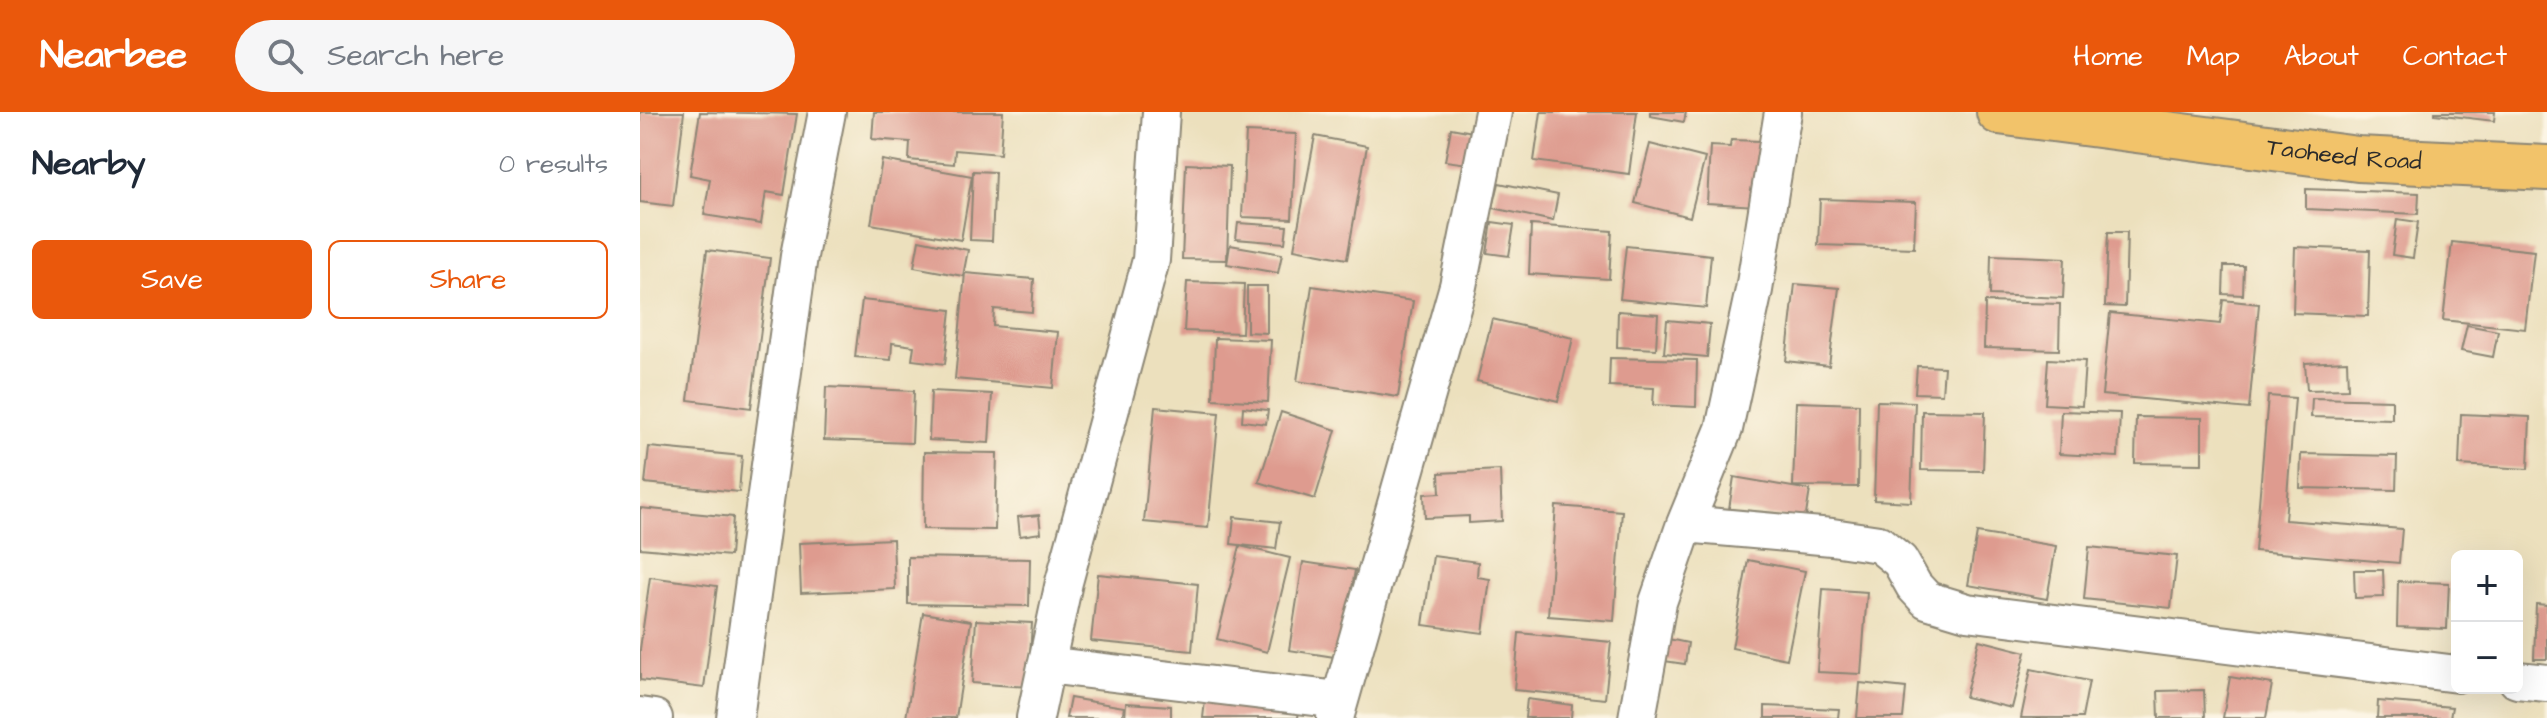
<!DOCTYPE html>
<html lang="en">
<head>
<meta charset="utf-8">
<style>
	body { margin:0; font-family:"Architects Daughter",sans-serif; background:#f6f6f7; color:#1f2937 }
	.controls { position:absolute; right:24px; bottom:24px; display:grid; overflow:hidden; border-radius:12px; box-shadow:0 8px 32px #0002 }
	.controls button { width:72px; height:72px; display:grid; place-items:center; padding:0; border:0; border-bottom:2px solid #e0e1e3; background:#fff; color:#1f2937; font:40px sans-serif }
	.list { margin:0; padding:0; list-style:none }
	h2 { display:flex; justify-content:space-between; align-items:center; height:104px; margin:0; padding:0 32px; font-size:34px }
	h2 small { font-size:26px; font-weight:400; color:#747a83 }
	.actions { display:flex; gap:16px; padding:24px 32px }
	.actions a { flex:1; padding:18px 0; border:2px solid #ea580c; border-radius:12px; text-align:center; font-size:28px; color:#ea580c }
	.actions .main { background:#ea580c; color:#fff }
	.icon { flex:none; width:44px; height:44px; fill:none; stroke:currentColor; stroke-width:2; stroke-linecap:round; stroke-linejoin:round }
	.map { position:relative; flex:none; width:1907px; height:606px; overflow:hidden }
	header { display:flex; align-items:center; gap:48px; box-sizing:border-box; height:112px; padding:0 40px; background:#ea580c; color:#fff }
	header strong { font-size:38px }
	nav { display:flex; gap:44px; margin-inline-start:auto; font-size:28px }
	.search { width:560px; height:72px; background:#f6f6f7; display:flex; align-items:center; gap:20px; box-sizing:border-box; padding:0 28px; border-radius:44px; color:#747a83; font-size:30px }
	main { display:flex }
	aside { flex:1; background:#fff }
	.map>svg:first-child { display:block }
</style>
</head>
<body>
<header>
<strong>Nearbee</strong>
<div class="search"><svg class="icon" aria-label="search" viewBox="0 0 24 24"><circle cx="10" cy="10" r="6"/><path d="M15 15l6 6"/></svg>Search here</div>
<nav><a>Home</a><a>Map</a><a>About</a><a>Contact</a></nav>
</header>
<main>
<aside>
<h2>Nearby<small>0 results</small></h2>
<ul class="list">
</ul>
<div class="actions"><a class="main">Save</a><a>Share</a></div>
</aside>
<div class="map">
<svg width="1907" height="606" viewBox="0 0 1907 606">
	<rect width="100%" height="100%" fill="#fcf5e5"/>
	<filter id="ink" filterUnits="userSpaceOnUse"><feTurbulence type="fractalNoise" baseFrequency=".0125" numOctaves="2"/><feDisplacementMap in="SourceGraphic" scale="16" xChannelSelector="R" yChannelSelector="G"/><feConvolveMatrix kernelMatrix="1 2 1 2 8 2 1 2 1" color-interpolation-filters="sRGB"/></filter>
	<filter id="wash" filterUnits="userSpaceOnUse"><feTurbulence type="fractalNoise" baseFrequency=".006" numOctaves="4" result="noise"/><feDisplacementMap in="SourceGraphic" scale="32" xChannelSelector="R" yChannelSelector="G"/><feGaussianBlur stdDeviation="1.8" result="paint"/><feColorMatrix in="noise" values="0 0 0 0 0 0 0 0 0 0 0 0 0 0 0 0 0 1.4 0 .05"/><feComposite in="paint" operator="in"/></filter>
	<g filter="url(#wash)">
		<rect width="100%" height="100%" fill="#ece0bd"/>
		<g id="blocks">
			<path fill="#de9b8f" d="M0 0H44L33 94 0 90Z
				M60 0 157 2 144 83 126 80 121 112 64 103 70 67 50 63Z
				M234 0H363L360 42 315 38 314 52 269 48 270 30 232 27Z
				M901 0H997L989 62 894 49Z
				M1010 0H1046L1044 10 1010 4Z
				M1795 0H1855L1854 9 1795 2Z
				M811 16 833 20 828 52 805 49Z
				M606 20 656 22 652 107 602 105Z
				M675 24 727 34 707 147 654 137Z
				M1091 28 1120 29 1117 94 1067 91 1070 34 1090 35Z
				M1010 32 1065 46 1050 105 995 91Z
				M242 48 332 64 321 128 231 112Z
				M546 52 590 54 587 148 542 147Z
				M333 59 355 60 352 129 330 128Z
				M859 71 918 83 913 109 853 96Z
				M1666 77 1779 81 1778 102 1666 97Z
				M1180 87 1276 90 1274 136 1178 133Z
				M1757 107 1778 110 1773 146 1752 143Z
				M852 110 874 113 869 144 847 141Z
				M598 111 647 114 645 131 596 127Z
				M891 113 972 119 969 167 889 162Z
				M1468 120H1487L1485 195 1465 194Z
				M279 128 328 138 323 164 274 155Z
				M1812 130 1894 139 1885 217 1803 208Z
				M590 133 642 142 638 161 587 152Z
				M986 134 1071 143 1066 196 980 187Z
				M1655 135 1730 138 1728 204 1653 201Z
				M67 138 130 146 111 296 48 288Z
				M1351 143 1425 146 1423 186 1350 183Z
				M1584 154H1604L1603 183 1583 182Z
				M325 161 394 167 392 200 354 197 353 214 418 220 413 276 315 267Z
				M547 170 604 172 602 221 544 219Z
				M1155 172 1199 176 1189 254 1146 249Z
				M607 174H627V221L607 220Z
				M672 174 773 189 758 285 657 269Z
				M222 188 311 198 305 252 272 248 274 234 252 231 251 248 215 245Z
				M1583 188 1619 192 1609 297 1462 283 1470 201 1580 212Z
				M1345 190 1420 192 1419 238 1344 236Z
				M978 199 1018 202 1016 237 977 235Z
				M852 207 933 226 918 289 837 269Z
				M1027 208 1070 212 1067 245 1024 241Z
				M1827 213 1858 219 1853 245 1821 239Z
				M575 226 631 228 628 290 573 287Z
				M970 246 1057 248 1056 295 1013 293 1014 276 969 274Z
				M1408 247 1445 249 1442 294 1405 292Z
				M1707 249 1708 277 1667 278 1665 251Z
				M1277 254 1304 255 1302 282 1275 281Z
				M186 275 274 279 272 331 184 328Z
				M291 279 352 282 349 331 289 328Z
				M1628 284 1655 286 1645 408 1762 417 1759 451 1615 439Z
				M1672 286 1752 288V307L1671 305Z
				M1237 289 1275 290 1271 390 1234 388Z
				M1156 290 1219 292 1218 375 1153 374Z
				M515 295 579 301 568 416 504 410Z
				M603 295 628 298 626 312 602 309Z
				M1282 299 1345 300 1343 359 1281 358Z
				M1421 299 1480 301 1478 345 1419 342Z
				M641 300 696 318 675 387 619 370Z
				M1821 302 1890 305 1888 357 1819 353Z
				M1496 305 1562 306V352L1495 351Z
				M9 335 102 344 99 380 5 371Z
				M284 340 357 341 355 418 283 417Z
				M1661 342 1757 344 1756 378 1660 376Z
				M860 358 862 409 829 411V404L785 406 784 382 800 381 799 361Z
				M1094 365 1170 378 1165 409 1089 397Z
				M916 394 982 399 974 509 908 504Z
				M0 396 93 405 90 444 0 436Z
				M399 403 401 421 380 424 378 405Z
				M594 405 640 410 636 437 591 432Z
				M1337 421 1416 434 1407 487 1328 473Z
				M253 427 255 477 161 481 159 431Z
				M600 434 650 446 627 540 577 527Z
				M1449 435 1537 444 1531 496 1444 487Z
				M793 444 838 450 837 465 850 467 843 521 783 513Z
				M268 445 390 447 389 494 268 492Z
				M1108 448 1165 459 1147 547 1092 536Z
				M663 450 715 458 701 546 649 538Z
				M1714 458H1743L1744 485 1715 486Z
				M458 462 558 472 552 539 451 529Z
				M10 465 77 474 64 576 0 568V537Z
				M1758 469 1809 471 1807 517 1757 515Z
				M1183 477 1227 480 1221 562 1177 560Z
				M1896 492 1907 493V547H1894Z
				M283 501 331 509 316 606H266Z
				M336 508 392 511 388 575 332 571Z
				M879 521 971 530 965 587 874 578Z
				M1028 527 1048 531 1045 552 1024 549Z
				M1339 528 1386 540 1372 596 1325 585Z
				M1391 557 1449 569 1442 606H1381Z
				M1590 565 1632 572 1626 606H1583Z
				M1220 571 1266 576 1263 606H1217Z
				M1564 578 1565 606H1519L1518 579Z
				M566 580 660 591 658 606H563Z
				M430 586 484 595 482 606H426Z
				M887 587 932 593 931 606H885Z
				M1738 589 1812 595 1810 606H1737Z
				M486 591 531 594V606H485Z
				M1125 594 1199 597 1198 606H1125Z"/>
		</g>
	</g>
	<g filter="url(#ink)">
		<use href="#blocks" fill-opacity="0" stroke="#8c8674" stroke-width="2"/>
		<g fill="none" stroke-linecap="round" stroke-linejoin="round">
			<defs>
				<path id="minor" d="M1045 412 1192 425 1239 432 1260 449 1274 474 1287 488 1327 500 1817 562
					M406 553 699 588
					M1877 568 1907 571
					M0 604 14 606
					M95 606 159 144 187 0
					M395 606 424 470 511 148 521 0
					M695 606 818 174 853 0
					M997 606 1018 490 1045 412 1084 317 1114 178 1143 0"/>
				<g id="major">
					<path id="s1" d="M1359 0 1718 47 1907 56"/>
				</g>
			</defs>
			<use href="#minor" stroke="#8c8674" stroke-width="40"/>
			<use href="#major" stroke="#8c8674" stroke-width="48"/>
			<use href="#minor" stroke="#fff" stroke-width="36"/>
			<use href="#major" stroke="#f2c36a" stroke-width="44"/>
		</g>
	</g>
	<g text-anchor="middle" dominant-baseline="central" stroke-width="7" stroke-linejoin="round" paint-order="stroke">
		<g font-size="24" fill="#2b2b2b" stroke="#fcf5e5">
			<text stroke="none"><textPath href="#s1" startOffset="348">Taoheed Road</textPath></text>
		</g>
	</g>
</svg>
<div class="controls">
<button>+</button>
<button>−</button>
</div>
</div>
</main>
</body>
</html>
